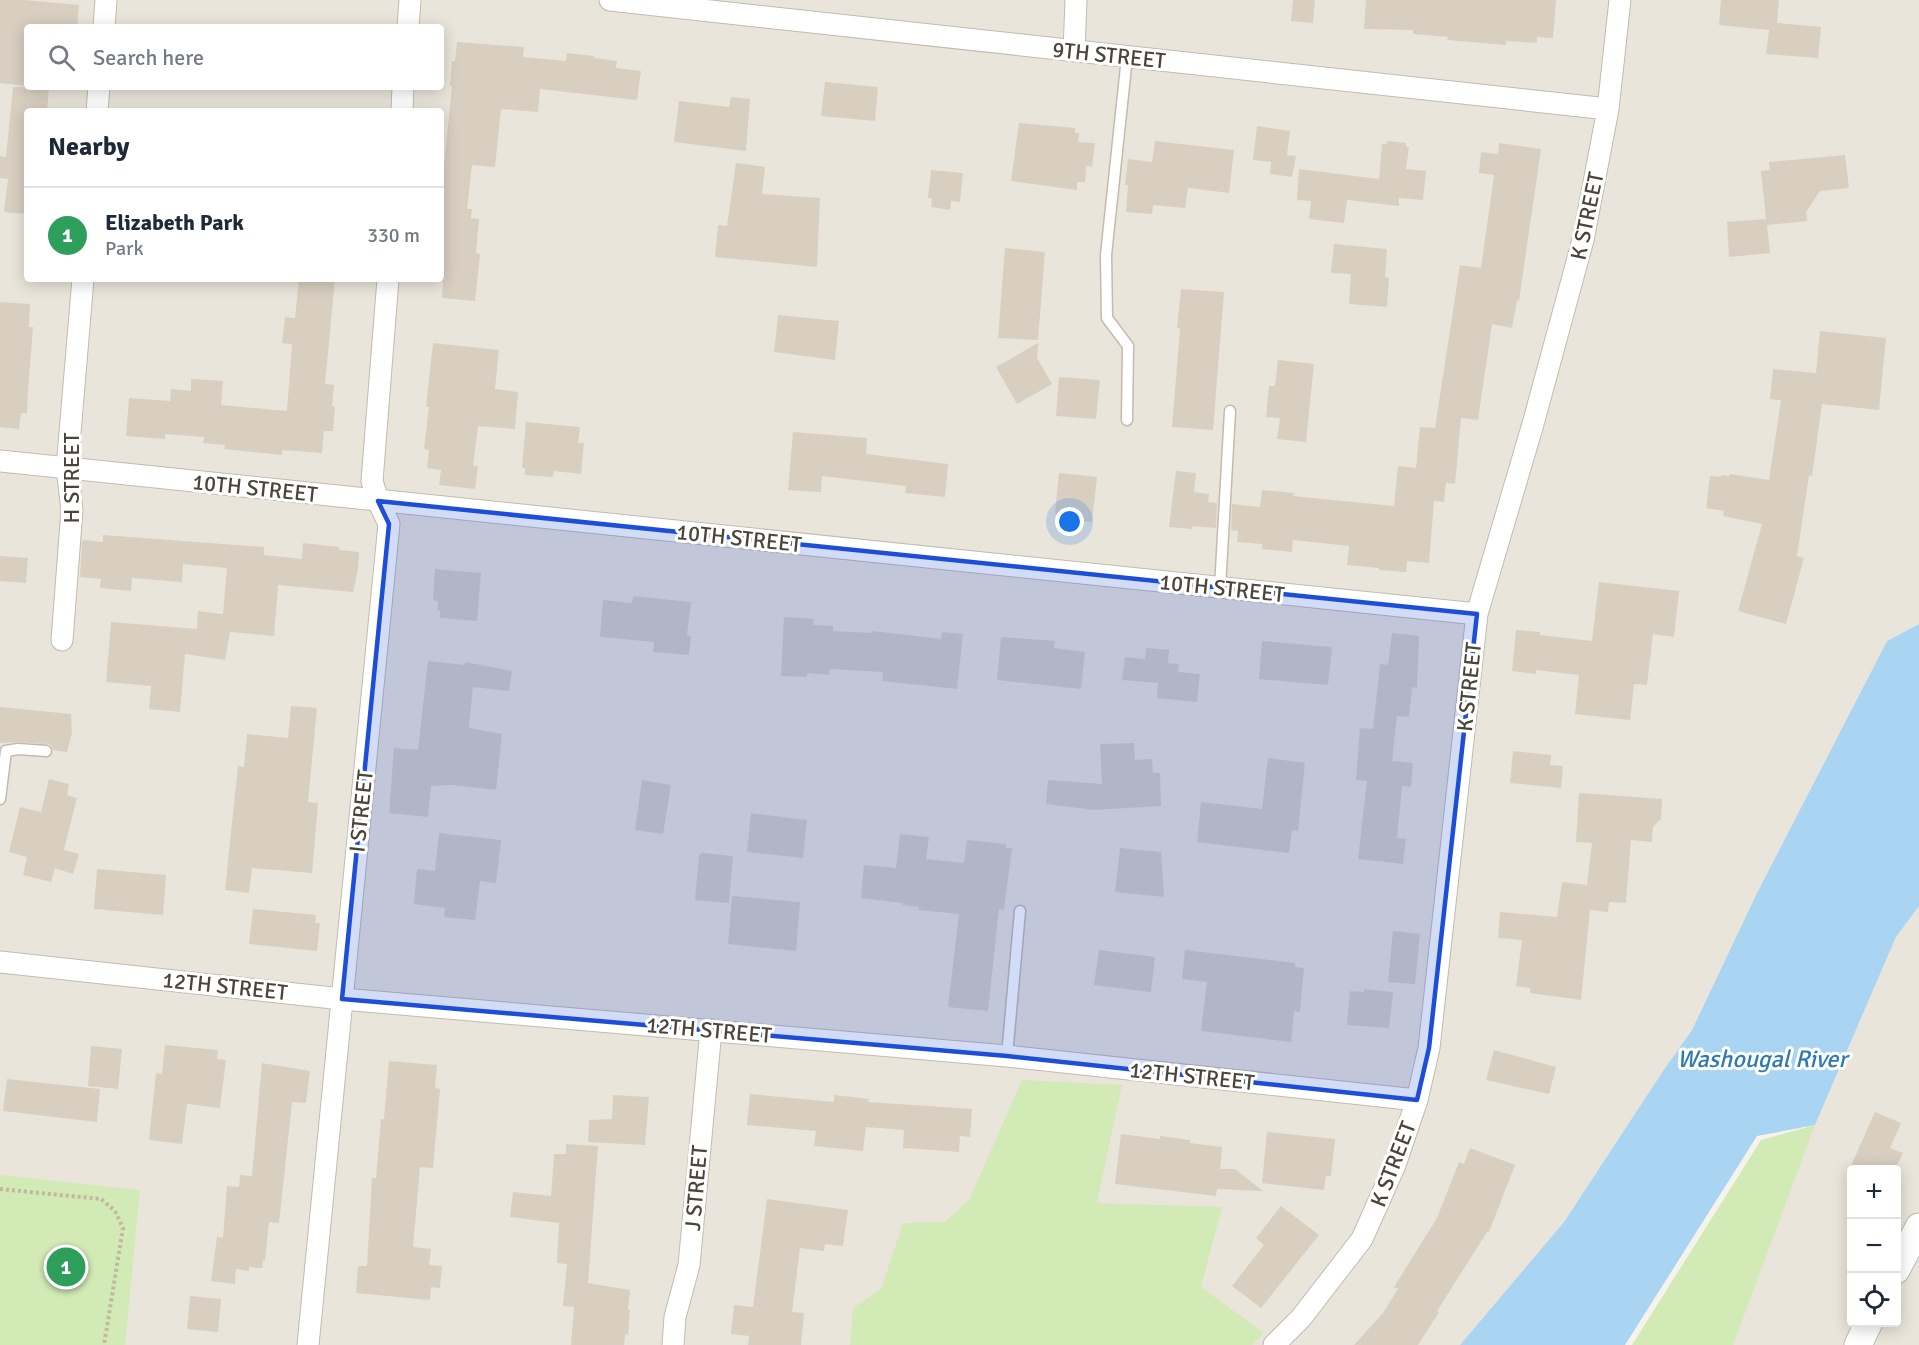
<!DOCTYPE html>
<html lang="en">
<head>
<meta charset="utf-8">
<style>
	body { margin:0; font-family:Signika,sans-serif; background:#f2f2f3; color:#1f2937 }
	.controls { position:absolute; right:18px; bottom:18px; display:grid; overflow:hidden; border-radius:6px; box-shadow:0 3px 15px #0003 }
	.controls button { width:54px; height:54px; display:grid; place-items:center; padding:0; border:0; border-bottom:2px solid #e0e1e3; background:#fff; color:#1f2937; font:30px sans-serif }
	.you { position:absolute; left:1070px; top:522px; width:21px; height:21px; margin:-15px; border:4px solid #fff; border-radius:50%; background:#1a73e8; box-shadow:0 0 0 9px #1a73e833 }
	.badge { display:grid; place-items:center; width:39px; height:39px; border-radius:50%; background:#fc3f1d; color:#fff; font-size:20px; font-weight:700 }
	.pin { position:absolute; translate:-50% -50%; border:3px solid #fff; box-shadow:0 2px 6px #0006 }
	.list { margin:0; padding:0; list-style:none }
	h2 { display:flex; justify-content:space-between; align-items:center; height:78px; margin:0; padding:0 24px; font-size:26px }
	h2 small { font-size:20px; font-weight:400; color:#747a83 }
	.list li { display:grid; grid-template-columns:39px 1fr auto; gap:18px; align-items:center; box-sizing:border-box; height:96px; padding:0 24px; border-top:2px solid #e0e1e3 }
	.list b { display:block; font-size:22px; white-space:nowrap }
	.list p { margin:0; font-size:20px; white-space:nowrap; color:#747a83 }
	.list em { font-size:20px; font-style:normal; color:#747a83 }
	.icon { flex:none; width:33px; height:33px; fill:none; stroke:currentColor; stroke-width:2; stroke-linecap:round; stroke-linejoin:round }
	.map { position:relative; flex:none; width:1919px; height:1345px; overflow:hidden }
	.search { position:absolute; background:#fff; box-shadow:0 3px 15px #0003; left:24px; top:24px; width:420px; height:66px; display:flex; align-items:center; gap:15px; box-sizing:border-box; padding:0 21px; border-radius:6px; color:#747a83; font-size:22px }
	.panel { position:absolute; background:#fff; box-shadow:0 3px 15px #0003; left:24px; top:108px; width:420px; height:174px; border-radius:6px }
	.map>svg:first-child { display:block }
</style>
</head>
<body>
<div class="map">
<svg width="1919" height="1345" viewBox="0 0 1919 1345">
	<rect width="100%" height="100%" fill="#f6f3ec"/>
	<path fill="#eae5da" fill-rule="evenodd" d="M0 0H1919V624L1887 641 1756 895 1692 1030 1665 1068 1564 1222 1460 1345H0ZM27 27H441V87H27ZM27 111H441V279H27Z
		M1919 906V1345H1730L1815 1125 1896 937ZM1852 1170H1896V1322H1852Z"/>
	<path fill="#d2eab5" d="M1022 1080 1122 1085 1097 1203 1222 1207 1201 1287 1264 1333 1252 1345H850L853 1308 881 1289 903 1223 945 1222 969 1200Z
		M1815 1125 1733 1345H1632L1761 1140Z
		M0 1175 140 1190 125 1345H0Z"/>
	<path fill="#a9d4f2" d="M1919 624V906L1896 937 1815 1125 1757 1136 1625 1345H1460L1564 1222 1665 1068 1692 1030 1756 895 1887 641Z"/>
	<path fill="#d8cfc1" d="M0 0H24L79 5 77 27H27V86L0 83Z
		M1293 0H1315L1313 23 1291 21Z
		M1366 0H1556L1553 38 1537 37V43L1506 41V45L1447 40 1448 37 1413 34V30L1364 29Z
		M1721 0H1779L1777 23 1821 27 1818 58 1766 54 1769 30 1719 25Z
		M457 42 524 47 523 57 566 61 567 53 594 56V58L617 61 616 68 641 71 637 100 540 89 538 112 501 109 495 167 472 165 467 209H472L471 218 479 219 476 253 480 254 475 301 442 298 443 282 441 281V196L452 86H450L452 61H455Z
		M825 82 878 87 875 121 821 116Z
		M13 87H49L47 111H27V214L4 212 8 179 0 178V156L6 157Z
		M731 97 750 99 746 151 674 142 679 101 729 107Z
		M1019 123 1075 128V133H1079L1078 142 1095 143 1092 167 1086 166 1085 182H1077V190L1011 181Z
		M1257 126 1290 131 1287 155 1296 156 1292 177 1270 174 1271 162 1253 160Z
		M1155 141 1234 150 1229 193 1188 188 1185 208 1153 205 1152 214 1126 212 1128 185H1125L1128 159 1152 162Z
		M1387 141 1406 143V147H1409L1406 169 1426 171 1423 200 1399 198V206L1347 200 1344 223 1309 219 1311 201 1297 200 1299 169 1379 179 1382 144H1387Z
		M1499 143 1541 149 1519 301 1517 300 1512 328 1492 324 1478 420 1461 418 1455 484 1446 483 1444 502 1434 501 1429 563 1407 561 1406 572 1379 570V568L1347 565 1349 546 1293 540 1292 552 1262 549V544L1237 542 1238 531 1231 530 1232 504 1260 507 1262 490 1294 493 1293 496 1394 506 1398 466 1416 468 1420 427 1435 428 1460 265 1481 268 1494 175 1479 173 1481 152 1498 154Z
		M1845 155 1849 188 1820 191 1806 212 1807 221 1767 225 1770 253 1729 257 1727 222 1766 219 1761 171 1770 170 1769 162Z
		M736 163 765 167 762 194 820 198 817 267 715 257 718 225 727 226Z
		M931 170 963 173 960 202 951 201 950 210 931 207 932 199 928 198Z
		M1334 244 1387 249 1385 277 1389 278 1387 307 1349 304 1351 274 1331 273Z
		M1005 248 1045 252 1038 340 998 338Z
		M299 279H335L325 384 334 385 332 406 335 407 333 431H324L322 453 282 450V455L224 449 225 445 203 443 204 437 165 434V439L126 436 129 398 170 401 171 389 191 391V379L223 381 221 405 287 411 292 344 282 343 285 317 295 318Z
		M1181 289 1224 292 1213 430 1172 427 1180 329 1177 328Z
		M0 302 30 304 29 327H33L28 391 27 413H21L19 429 0 427Z
		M778 315 839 321 835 360 774 352Z
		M1820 331 1886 338 1879 410 1822 404 1812 476 1809 475 1797 556 1804 558 1786 624 1738 611 1762 524 1723 516 1724 511 1706 508 1710 476 1721 477V475L1729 476 1730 474 1769 480 1781 400 1770 399 1773 369 1816 373Z
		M433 343 499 350 495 389 518 392 515 429 478 426 473 466H478L475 489 439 485 441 470 427 468 429 450 424 449 429 407H426Z
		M1038 343 1037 358 1052 384 1017 404 996 367Z
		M1278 360 1314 364 1306 442 1277 439 1280 418 1266 417 1269 386H1275Z
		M1059 377 1100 380 1096 419 1056 416Z
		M526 422 580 427 578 443H584L581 474 554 471 553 477 525 475V468H522Z
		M793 432 867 438 866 454 948 464 945 497 905 493 906 486 822 476 821 492 788 490Z
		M1176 471 1196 473 1194 492 1209 494 1208 502 1217 503 1216 528 1192 526V529L1169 527Z
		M1059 473 1097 477 1092 522 1064 519V514L1055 513Z
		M103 535 264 547V555L302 559 303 543 339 547V550L359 552 358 569 353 592 278 585 274 636 230 632 225 660 185 654 180 712 149 709 151 686 106 682 111 622 197 629 198 611 223 614 227 568 183 564 182 582 132 578 131 591 100 588 101 579 80 577 82 540 103 542Z
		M0 556 28 558 26 583 0 581Z
		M435 569 481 573 477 621 440 618V611H438V601L433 600Z
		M1599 582 1679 591 1674 637 1653 634 1647 685 1634 684 1630 720 1575 714 1579 675 1536 670V674L1512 671 1516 630 1540 632V635L1592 641Z
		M633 596 691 602 687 635 691 636 689 655 653 652 654 642 600 637 603 600 632 603Z
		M784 617 814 619 813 625 833 626V631L872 633V631L941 639 942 632 963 634 957 689 882 681 883 672 830 669 829 675 807 673V677L781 676Z
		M1392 633 1419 636 1417 688 1412 687 1409 717 1397 716 1392 761 1413 763 1411 787 1402 786 1397 838 1406 839 1403 864 1358 859 1367 781 1356 780 1360 728 1373 729 1380 664 1388 665Z
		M1001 637 1055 641 1054 648 1085 652 1081 689 997 680Z
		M1262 641 1332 647 1328 685 1259 679Z
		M1146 648 1169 650 1168 663 1179 664 1178 672 1200 674 1197 702 1157 698 1158 683 1122 680 1125 657 1145 659Z
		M428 661 465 665V662L512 671 509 691 473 687 469 728 502 734 496 790 452 785 431 786 428 817 389 813 394 748 418 750Z
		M291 706 317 708 308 802 318 803 312 873 252 868 249 893 225 890 238 766 244 767 247 734 288 738Z
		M0 707 71 714 72 733 67 752 53 750 51 745 47 744 18 742 0 743Z
		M1134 743 1135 760 1152 759 1153 773H1160L1161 806 1094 810 1046 804 1048 780 1102 784 1100 744Z
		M1513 751 1551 755 1550 765 1563 766 1561 788 1510 783Z
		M1268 758 1305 763 1298 831 1292 830 1289 853 1197 842 1201 802 1262 809Z
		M49 779 69 784 67 795 77 798 64 850 79 854 73 874 55 868 51 882 23 875 27 857 9 852 20 807 41 812Z
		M642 780 671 785 663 834 635 830Z
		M1579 793 1662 799 1661 819 1653 827 1652 842 1631 840 1626 903 1609 902 1608 912 1590 910 1581 1000 1530 993V988L1516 986 1522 940 1498 938 1500 912 1557 917 1562 882 1587 885 1592 843 1576 842Z
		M751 813 807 820 803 858 747 852Z
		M439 833 501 840 496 883 480 881 475 920 444 917 445 908 414 904 417 869 435 871Z
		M900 834 929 837 926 859 964 863 967 840 1006 844V848H1012L1004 910 999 909 988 1011 948 1007 959 914 918 910 919 907 902 905 903 903 861 898 864 865 896 868Z
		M1120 848 1161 852 1164 897 1115 892Z
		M702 853 733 856 729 903 695 900 699 855Z
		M97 869 166 875 163 915 94 909Z
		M732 896 800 902 796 951 728 944Z
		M253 909 316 915 315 923H320L317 951 249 944Z
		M1393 931 1420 934 1415 984 1388 982Z
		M1099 950 1155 957 1151 992 1094 985Z
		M1185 950 1295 963V967L1304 968 1300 1012 1294 1011 1291 1042 1201 1031 1207 982 1182 979Z
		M1364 989 1393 992 1389 1028 1347 1025 1350 991 1364 992Z
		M165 1045 218 1050 217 1059 226 1060 220 1108 187 1104 182 1144 149 1140 156 1073 162 1074Z
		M91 1046 122 1049 118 1089 88 1086Z
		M1494 1050 1556 1067 1549 1094 1486 1080Z
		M389 1061 437 1065 435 1088 440 1089 433 1168 420 1167 413 1247 431 1249 429 1265 442 1266 440 1288 431 1287 430 1300 356 1293 358 1266H367L372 1178H376L381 1119H384Z
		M262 1063 310 1071 306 1103 292 1102 279 1223 269 1222 265 1261 263 1260 262 1268 249 1267V1271L236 1269 235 1284 211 1281 217 1237 223 1238 227 1186 239 1187 240 1175 252 1176Z
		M7 1079 100 1089 97 1122 3 1111Z
		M750 1094 834 1102V1095L869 1099 868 1102 972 1109 970 1137 960 1136 959 1152 903 1148 904 1130 866 1127 863 1151 814 1146 816 1131 747 1125Z
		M613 1095 649 1097 645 1145 588 1142 589 1120 612 1119Z
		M1875 1112 1901 1123 1890 1148 1903 1153 1895 1170H1849Z
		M1267 1132 1335 1139 1331 1176H1326L1324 1190 1262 1183Z
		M1121 1134 1160 1139V1136L1190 1140V1143L1222 1147 1220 1169H1235L1263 1191 1217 1189 1216 1196 1115 1184Z
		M566 1144 598 1146 588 1283 630 1290 628 1310H630L628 1335 625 1334 624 1345H571L574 1307 563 1306 567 1264 557 1263 559 1223 510 1217 513 1192 551 1196 554 1154H566Z
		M1470 1148 1515 1165 1489 1232H1487L1437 1311 1439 1312 1418 1345H1354L1383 1313 1398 1289 1394 1287 1437 1218 1459 1162 1464 1164Z
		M767 1199 848 1210 843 1246 825 1244 824 1251 800 1248 792 1312 804 1313 801 1345H748L749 1336 731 1334 734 1305 753 1307Z
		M1281 1206 1319 1235 1261 1308 1232 1286 1264 1245 1256 1238Z
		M190 1296 221 1299 218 1332 187 1329Z"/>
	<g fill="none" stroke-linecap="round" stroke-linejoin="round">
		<defs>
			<path id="service" d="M1127 420 1128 346 1107 318 1106 255 1127 57
				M1220 588 1230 411
				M0 799 6 751 18 749 46 751
				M1007 1056 1020 911"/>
			<path id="minor" d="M610 0 1608 109
				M104 27 106 0
				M408 27 410 0
				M1074 51 1076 0
				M97 111 99 87
				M402 111 403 87
				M0 461 1477 614
				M62 640 72 510 67 468 83 279
				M0 962 342 999 1007 1056 1417 1100
				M308 1345 389 524 378 501 372 481 388 279
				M673 1345 675 1317 689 1265 711 1030
				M1274 1345 1301 1318 1362 1239 1395 1165 1417 1100 1429 1048 1477 614 1533 424 1583 240 1608 109 1620 0"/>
			<path id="tertiary" d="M1896 1270 1919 1227
				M1858 1345 1869 1322"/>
		</defs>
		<use href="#service" stroke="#c2bbae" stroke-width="13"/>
		<use href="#minor" stroke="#c2bbae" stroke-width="23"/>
		<use href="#tertiary" stroke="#c2bbae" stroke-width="29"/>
		<path stroke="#c4b79f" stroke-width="4" stroke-dasharray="3 3" stroke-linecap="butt" d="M0 1189 101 1199 115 1211 123 1228 104 1345"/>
		<use href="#service" stroke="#fff" stroke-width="10"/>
		<use href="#minor" stroke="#fff" stroke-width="21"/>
		<use href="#tertiary" stroke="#fff" stroke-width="27"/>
	</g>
	<path fill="#1d4ed8" fill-opacity="0.2" stroke="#1d4ed8" stroke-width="4.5" stroke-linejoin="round" d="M378 501 1477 614 1429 1048 1417 1100 1007 1056 342 999 389 524Z"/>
	<g text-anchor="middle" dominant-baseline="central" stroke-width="6" stroke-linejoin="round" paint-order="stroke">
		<g font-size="22" fill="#4b4439" stroke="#fff">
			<text transform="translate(1109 55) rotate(6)">9TH STREET</text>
			<text transform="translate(1587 216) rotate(-78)">K STREET</text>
			<text transform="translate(71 478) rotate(-90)">H STREET</text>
			<text transform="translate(255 488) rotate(6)">10TH STREET</text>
			<text transform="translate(739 538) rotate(6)">10TH STREET</text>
			<text transform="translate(1222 588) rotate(6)">10TH STREET</text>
			<text transform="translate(1469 687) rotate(-84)">K STREET</text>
			<text transform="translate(361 811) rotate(-84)">I STREET</text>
			<text transform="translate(225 986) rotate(6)">12TH STREET</text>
			<text transform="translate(709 1030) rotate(5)">12TH STREET</text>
			<text transform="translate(1192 1076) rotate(6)">12TH STREET</text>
			<text transform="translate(1393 1164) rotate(-69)">K STREET</text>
			<text transform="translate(696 1188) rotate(-85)">J STREET</text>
		</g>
		<g font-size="24" font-style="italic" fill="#2e7ab2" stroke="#fff">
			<text x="1762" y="1059">Washougal River</text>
		</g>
	</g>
</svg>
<div class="controls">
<button>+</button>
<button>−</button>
<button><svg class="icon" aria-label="locate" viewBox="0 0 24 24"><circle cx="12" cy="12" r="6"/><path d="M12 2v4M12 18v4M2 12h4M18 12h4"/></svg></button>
</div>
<div class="you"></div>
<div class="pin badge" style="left:66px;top:1267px;background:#2e9e5b">1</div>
<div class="search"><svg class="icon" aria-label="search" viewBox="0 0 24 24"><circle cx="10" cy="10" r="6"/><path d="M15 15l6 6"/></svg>Search here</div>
<section class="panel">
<h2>Nearby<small></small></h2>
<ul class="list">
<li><span class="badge" style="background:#2e9e5b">1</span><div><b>Elizabeth Park</b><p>Park</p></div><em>330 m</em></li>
</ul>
</section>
</div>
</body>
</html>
